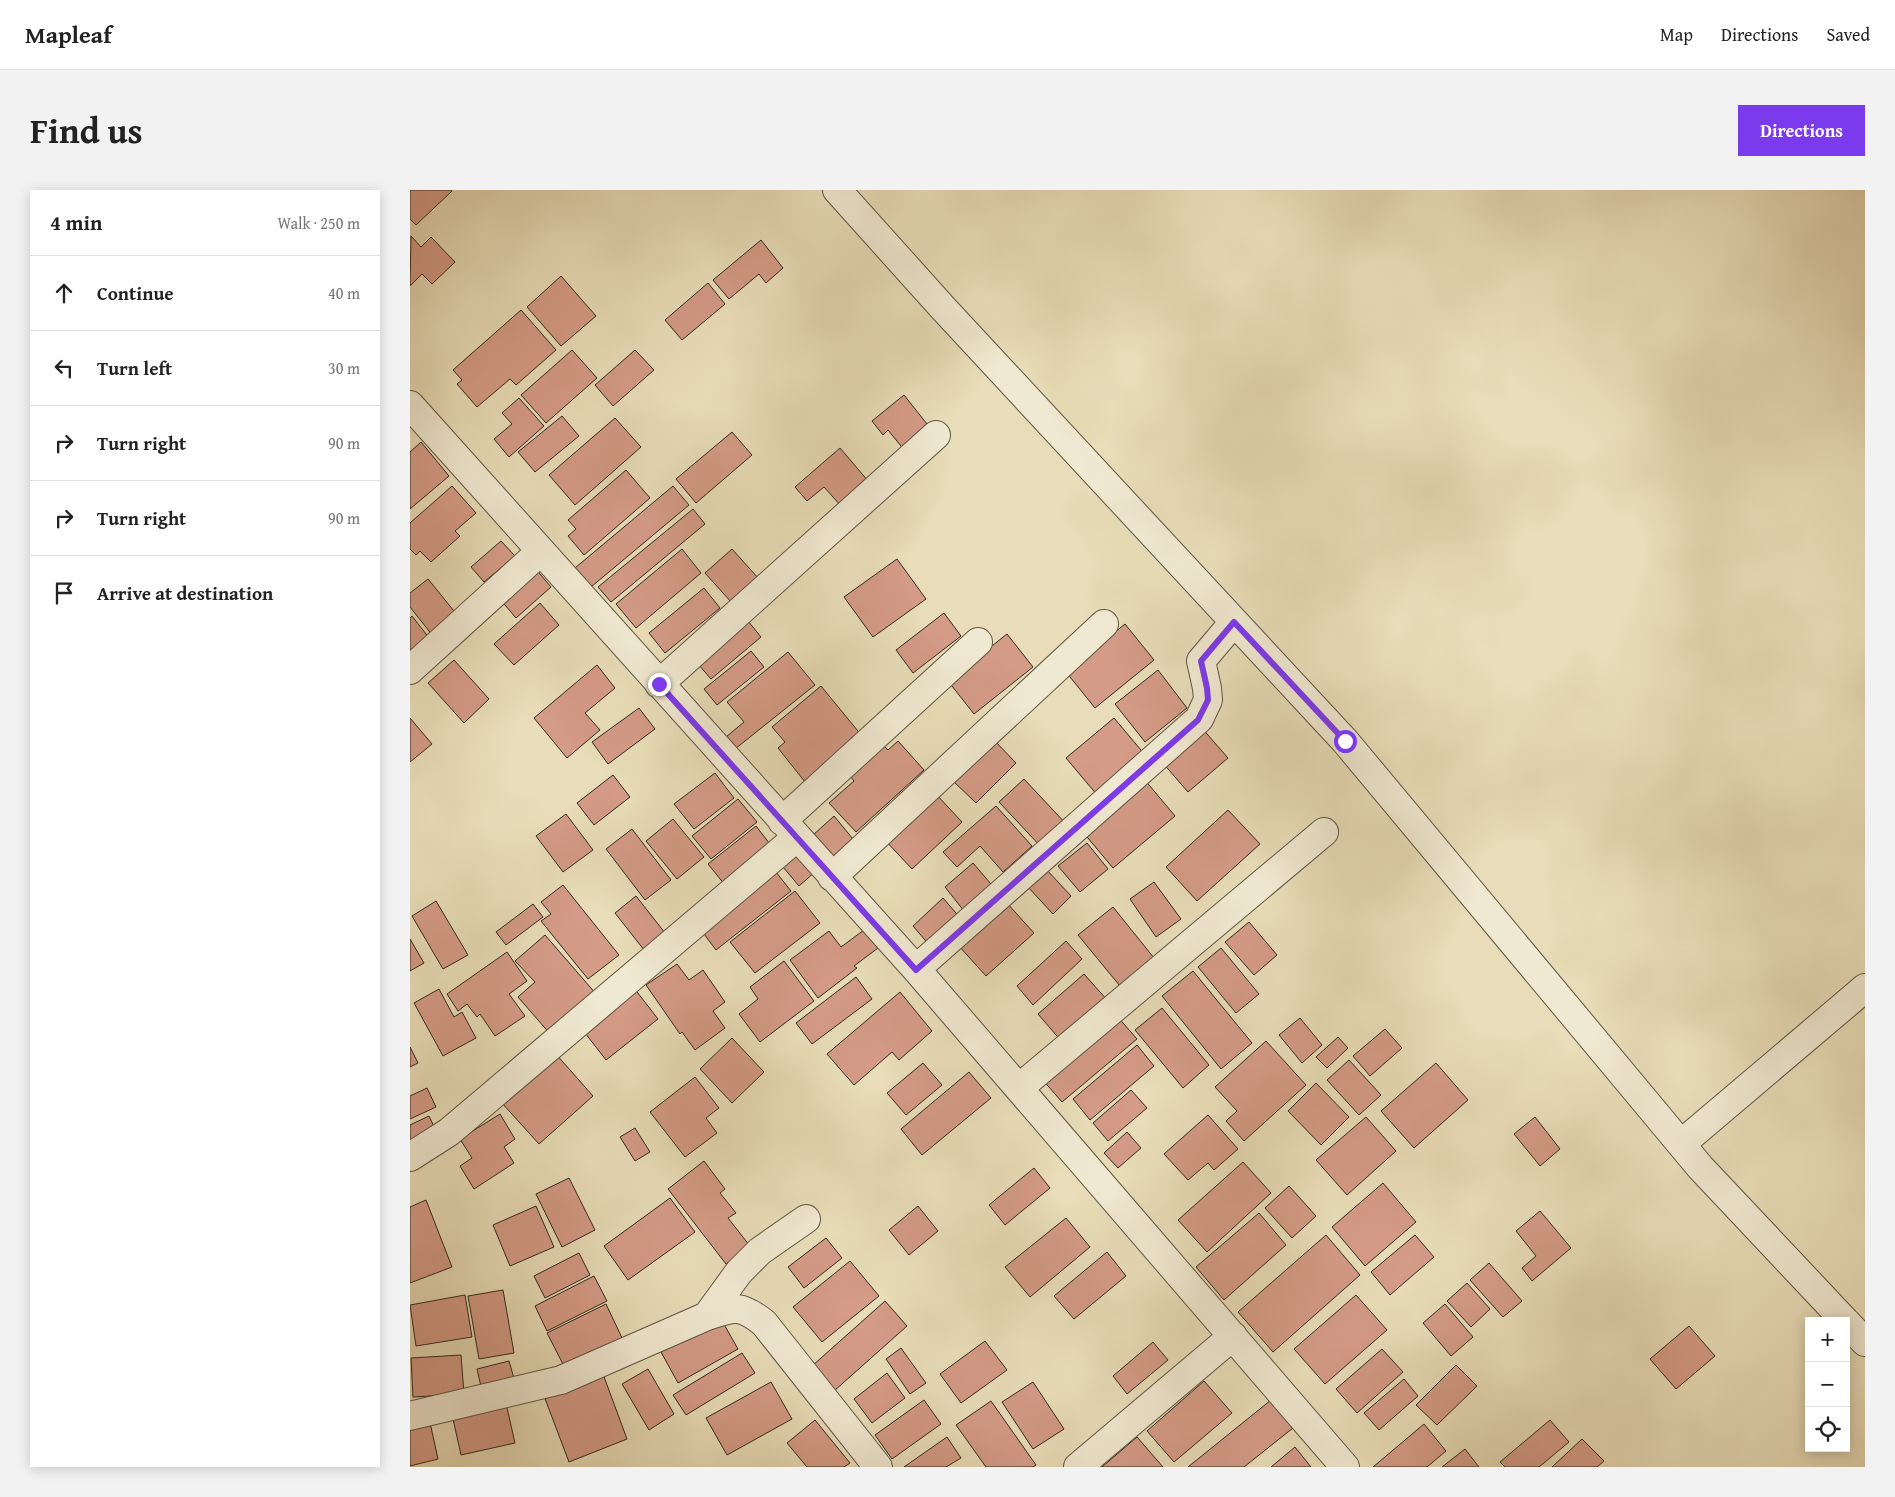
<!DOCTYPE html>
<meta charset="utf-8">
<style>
body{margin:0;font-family:"Gentium Book Plus",serif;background:#f2f2f2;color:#222}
.controls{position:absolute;right:15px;bottom:15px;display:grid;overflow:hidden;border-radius:0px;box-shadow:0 2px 12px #0003}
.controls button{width:45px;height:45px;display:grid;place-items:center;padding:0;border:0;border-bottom:1px solid #e0e0e0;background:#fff;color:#222;font:25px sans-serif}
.stop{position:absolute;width:15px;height:15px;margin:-11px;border:4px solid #7c3aed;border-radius:50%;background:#fff}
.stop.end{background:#7c3aed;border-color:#fff;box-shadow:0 1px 5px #0008}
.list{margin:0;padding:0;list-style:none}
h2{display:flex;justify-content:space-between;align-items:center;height:65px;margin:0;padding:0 20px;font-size:21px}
h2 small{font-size:16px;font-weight:400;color:#767676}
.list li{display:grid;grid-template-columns:32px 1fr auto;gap:15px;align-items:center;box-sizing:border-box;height:75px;padding:0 20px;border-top:1px solid #e0e0e0}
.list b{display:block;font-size:19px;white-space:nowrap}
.list em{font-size:16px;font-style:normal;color:#767676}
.icon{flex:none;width:28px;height:28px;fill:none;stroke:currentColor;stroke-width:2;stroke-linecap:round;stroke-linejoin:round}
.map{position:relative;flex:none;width:1455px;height:1277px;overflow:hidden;border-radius:0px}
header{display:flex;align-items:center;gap:30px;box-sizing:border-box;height:70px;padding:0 25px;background:#fff;border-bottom:1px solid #e0e0e0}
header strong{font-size:24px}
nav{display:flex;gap:28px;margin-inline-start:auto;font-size:18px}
.intro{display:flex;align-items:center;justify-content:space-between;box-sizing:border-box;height:120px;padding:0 30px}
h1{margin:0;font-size:35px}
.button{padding:12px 22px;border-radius:0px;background:#7c3aed;color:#fff;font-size:18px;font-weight:700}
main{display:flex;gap:30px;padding:0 30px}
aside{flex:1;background:#fff;border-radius:0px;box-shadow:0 2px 12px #0003}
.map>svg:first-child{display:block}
.building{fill:#d49b86;stroke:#31281c}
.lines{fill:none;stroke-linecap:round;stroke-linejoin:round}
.minor-casing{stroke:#5f5543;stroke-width:30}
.minor{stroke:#f0e9d1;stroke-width:28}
.route{stroke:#7c3aed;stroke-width:6}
</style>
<header>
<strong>Mapleaf</strong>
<nav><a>Map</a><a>Directions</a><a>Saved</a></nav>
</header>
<div class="intro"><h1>Find us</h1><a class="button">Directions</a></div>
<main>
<aside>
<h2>4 min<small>Walk · 250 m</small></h2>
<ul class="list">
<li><svg class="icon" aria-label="ahead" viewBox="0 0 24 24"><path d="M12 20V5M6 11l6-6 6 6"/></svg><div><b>Continue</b></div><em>40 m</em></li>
<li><svg class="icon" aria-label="left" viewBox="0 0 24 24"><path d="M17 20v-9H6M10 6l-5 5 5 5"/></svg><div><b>Turn left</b></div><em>30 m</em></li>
<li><svg class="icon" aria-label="right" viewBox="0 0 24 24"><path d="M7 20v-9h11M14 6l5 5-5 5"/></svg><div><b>Turn right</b></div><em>90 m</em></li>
<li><svg class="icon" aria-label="right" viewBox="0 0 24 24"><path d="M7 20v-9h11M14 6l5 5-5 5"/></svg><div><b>Turn right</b></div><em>90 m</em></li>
<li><svg class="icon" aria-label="arrive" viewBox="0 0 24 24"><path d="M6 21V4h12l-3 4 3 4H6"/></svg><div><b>Arrive at destination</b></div></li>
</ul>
</aside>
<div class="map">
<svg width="1455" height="1277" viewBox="0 0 1455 1277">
<rect width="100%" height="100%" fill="#e8ddb8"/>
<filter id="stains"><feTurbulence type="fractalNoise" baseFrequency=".004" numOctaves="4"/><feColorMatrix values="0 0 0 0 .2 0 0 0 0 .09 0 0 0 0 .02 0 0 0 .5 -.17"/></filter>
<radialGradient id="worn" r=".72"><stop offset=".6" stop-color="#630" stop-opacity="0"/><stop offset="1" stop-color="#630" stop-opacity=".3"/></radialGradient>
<!-- building -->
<path class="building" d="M0 0H41L42 1 6 35 0 29Z
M1 46 11 57 21 47 45 72 22 94 12 84 0 96Z
M351 50 373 78 356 93 349 84 319 109 303 90Z
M151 86 186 126 151 156 117 117Z
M298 93 315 114 272 150 255 130Z
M111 120 146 160 106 195 100 189 67 217 47 194 52 190 43 180Z
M162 160 187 188 136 233 111 205Z
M225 160 244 180 203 216 185 195Z
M494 205 521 239 495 261 478 240 473 245 462 231Z
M109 208 134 236 99 267 84 249 102 234 92 223Z
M152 226 169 246 125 282 108 262Z
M205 228 231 257 165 315 139 285Z
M322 242 342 265 286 313 266 289Z
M11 252 39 286 0 319V262Z
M430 258 459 292 431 316 414 297 397 311 385 297Z
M216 280 240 308 174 365 158 346 166 339 158 330Z
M42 296 66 323 45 341 50 346 21 372 10 361 6 365 0 359V333Z
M263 296 279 315 181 397 165 378Z
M283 319 295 334 201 412 188 397Z
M91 351 105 366 74 392 61 377Z
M272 359 291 383 226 438 206 414Z
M322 359 349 389 322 413 295 383Z
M487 369 516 409 463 447 434 407Z
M124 377 141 397 106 428 89 408Z
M18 389 48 426 23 446 0 417V403Z
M294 398 310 418 255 463 239 443Z
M130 413 149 435 104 475 84 454Z
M534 423 551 446 503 483 486 460Z
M2 426 23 453 0 468V428Z
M338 431 351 447 301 489 288 474Z
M715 434 744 470 685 518 656 482Z
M597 444 623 477 564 524 538 491Z
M341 461 354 477 307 515 294 499Z
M378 462 405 495 325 559 316 547 334 532 317 512Z
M44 470 79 509 54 533 18 493Z
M187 475 205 498 175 523 190 540 157 568 124 528Z
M748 480 777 518 735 552 705 514Z
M411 496 452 546 395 592 368 558 375 552 362 537Z
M229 518 245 539 198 574 182 552Z
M0 528 22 554 0 572Z
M704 528 736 566 688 606 656 568Z
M791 537 818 568 778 602 752 572Z
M582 548 606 573 566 613 541 589Z
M488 551 514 580 446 642 419 613 444 591 437 582 470 552 478 560Z
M305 583 324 608 284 639 264 614Z
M203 585 220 607 184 635 167 613Z
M614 589 658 636 633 659 589 612Z
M734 589 765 626 703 678 672 641Z
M524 602 552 632 502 679 474 649Z
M328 609 347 632 301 669 282 646Z
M586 616 622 656 593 682 570 656 547 677 533 662Z
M818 620 850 654 787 711 756 677Z
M156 624 183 660 153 682 126 646Z
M424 626 443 649 422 669 402 646Z
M263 629 294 667 267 689 236 651Z
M346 636 363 658 315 695 298 674Z
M222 639 261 690 235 710 196 659Z
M677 653 698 679 670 702 648 676Z
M389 663 405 682 389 696 373 677Z
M563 673 587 701 558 726 535 697Z
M362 677 381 701 306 760 288 736Z
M636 679 661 706 643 724 617 696Z
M744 692 771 729 746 747 720 709Z
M153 695 209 765 178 789 131 731 141 724 131 712Z
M385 701 410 733 345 783 320 752Z
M226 706 259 748 238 765 205 723Z
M533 708 552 730 521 757 503 736Z
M26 711 58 765 33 779 2 726Z
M596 712 624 743 576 786 548 755Z
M123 714 133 727 96 755 86 742Z
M703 717 744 768 710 796 668 745Z
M839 732 867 765 844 785 815 752Z
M454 740 468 758 444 776 447 778 408 808 380 770 419 741 431 757Z
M135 745 187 805 141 845 108 807 125 792 105 771Z
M0 749 14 773 0 781Z
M656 751 672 769 623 815 607 796Z
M811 758 849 804 826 823 788 777Z
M97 762 117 791 99 804 115 826 85 846 70 824 67 827 57 814 48 821 37 804Z
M374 771 404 811 350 852 329 824 348 809 340 797Z
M267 774 279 790 293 780 315 812 303 821 315 838 285 860 272 842 270 844 236 795Z
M783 781 842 853 811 879 752 806Z
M674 784 698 811 652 852 628 824Z
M446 787 462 809 402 854 386 833Z
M224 798 248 829 196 870 172 839Z
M29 799 44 827 52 822 66 848 33 866 4 813Z
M490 802 522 841 489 870 482 862 444 895 417 864Z
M752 818 799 875 773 898 725 840Z
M706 825 727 849 652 912 631 888Z
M890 828 912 855 892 873 869 845Z
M975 839 992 858 960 886 943 866Z
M928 847 938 858 917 878 906 867Z
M322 848 354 882 322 913 290 879Z
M856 851 896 895 834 951 816 931 827 921 805 897Z
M727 855 744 876 680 930 663 909Z
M0 857 8 873 0 877Z
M145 863 183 906 129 954 91 912Z
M939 870 971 905 949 925 917 890Z
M513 873 532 895 496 925 477 903Z
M1026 873 1058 910 1004 958 971 921Z
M559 882 581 908 512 965 491 939Z
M285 887 309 918 296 928 307 943 275 967 240 922Z
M906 893 939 927 911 955 878 921Z
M17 898 26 917 0 929V906Z
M721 900 737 918 698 951 683 933Z
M90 924 105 949 94 957 104 973 64 999 50 976 62 968 50 949Z
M798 925 828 959 804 980 798 973 778 990 754 964Z
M19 926 26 941 0 953V935Z
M956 927 986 961 937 1005 906 970Z
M1125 927 1150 959 1130 976 1104 944Z
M225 938 240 962 225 971 210 947Z
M717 942 731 958 708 978 694 963Z
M294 971 315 999 310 1003 326 1023 318 1028 340 1056 316 1074 258 999Z
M833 972 861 1003 797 1062 768 1030Z
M624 978 640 998 595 1035 579 1015Z
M159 988 185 1040 152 1057 126 1004Z
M973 993 1006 1032 955 1076 922 1037Z
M879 996 906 1026 882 1048 855 1018Z
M260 1008 285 1042 218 1090 194 1056Z
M16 1010 42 1077 0 1093V1017Z
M126 1016 144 1057 100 1076 83 1035Z
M508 1016 528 1041 499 1065 479 1040Z
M1130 1021 1161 1058 1122 1091 1112 1078 1126 1066 1106 1041Z
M849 1023 876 1055 814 1110 786 1077Z
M656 1028 680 1057 620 1107 595 1077Z
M916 1045 950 1085 863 1162 828 1122Z
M1005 1045 1024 1067 980 1105 961 1082Z
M416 1048 432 1068 394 1098 378 1077Z
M697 1062 716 1086 664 1129 644 1106Z
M169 1063 180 1085 135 1108 124 1086Z
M440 1071 469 1106 412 1152 383 1117Z
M1079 1073 1112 1111 1093 1127 1060 1090Z
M184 1086 197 1111 137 1141 125 1116Z
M1057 1093 1080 1119 1061 1137 1037 1111Z
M93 1100 104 1163 69 1169 58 1106Z
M55 1105 62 1147 6 1156 0 1115Z
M946 1105 977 1140 915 1194 884 1159Z
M475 1111 497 1136 424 1201 402 1176Z
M196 1114 213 1150 155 1178 137 1143Z
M1035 1114 1063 1147 1041 1166 1013 1133Z
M311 1129 328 1159 268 1193 251 1162Z
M1279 1136 1305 1166 1266 1199 1240 1169Z
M575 1151 597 1180 551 1213 530 1184Z
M743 1152 758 1170 717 1204 703 1186Z
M491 1158 516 1193 500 1204 476 1169Z
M972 1159 993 1182 947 1223 926 1199Z
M332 1163 345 1183 276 1225 263 1205Z
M51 1165 54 1204 3 1207 1 1168Z
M99 1171 105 1192 72 1201 67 1179Z
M1046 1175 1067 1196 1027 1235 1006 1215Z
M238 1179 264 1224 239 1240 212 1194Z
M477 1183 495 1208 462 1233 444 1209Z
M193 1184 217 1249 159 1272 134 1206Z
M994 1189 1008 1206 969 1240 954 1223Z
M794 1191 822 1223 764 1272 737 1241Z
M361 1192 382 1229 317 1265 296 1228Z
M623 1192 654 1239 623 1259 592 1212Z
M95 1209 105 1253 51 1265 41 1220Z
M514 1210 531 1234 482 1269 465 1245Z
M861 1210 883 1238 834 1277H778Z
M581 1211 626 1275 623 1277H576L546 1235Z
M19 1228 28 1269 0 1276V1233Z
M405 1230 440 1273 434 1277H397L377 1253Z
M1140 1230 1159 1252 1129 1277H1095L1090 1272Z
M1014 1234 1036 1261 1017 1277H963Z
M537 1247 551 1268 536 1277H494Z
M727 1247 753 1277H692Z
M1172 1249 1194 1271 1187 1277H1142Z
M885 1257 901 1277H861Z
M1055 1259 1069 1277H1032Z"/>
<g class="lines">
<defs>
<path id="minor" d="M427 0 533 118 935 551 1290 977 1435 1131
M0 215 506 779 935 1277
M0 480 131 361
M249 494 526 245
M372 631 568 452
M422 687 694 434
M506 779 789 529 798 510 797 498 791 471 824 432
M609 898 914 642
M1271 954 1455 798
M0 967 39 942 386 648
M297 1126 329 1082 350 1061 396 1029
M1436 1132 1455 1152
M0 1226 151 1190 297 1126C325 1117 330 1114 354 1133L468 1277
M668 1277 823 1146"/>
</defs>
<!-- minor casing -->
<use href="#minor" class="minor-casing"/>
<!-- minor -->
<use href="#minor" class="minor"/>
</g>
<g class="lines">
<!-- route -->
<path class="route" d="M249 494 506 780 788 530 798 510 797 498 791 471 824 432 935 551"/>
</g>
<rect width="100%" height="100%" filter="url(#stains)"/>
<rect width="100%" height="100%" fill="url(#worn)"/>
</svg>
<div class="controls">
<button>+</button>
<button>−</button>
<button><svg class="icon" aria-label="locate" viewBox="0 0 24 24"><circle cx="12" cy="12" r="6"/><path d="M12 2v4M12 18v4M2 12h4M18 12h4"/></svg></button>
</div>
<div class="stop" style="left:935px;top:551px"></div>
<div class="stop end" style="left:249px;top:494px"></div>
</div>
</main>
